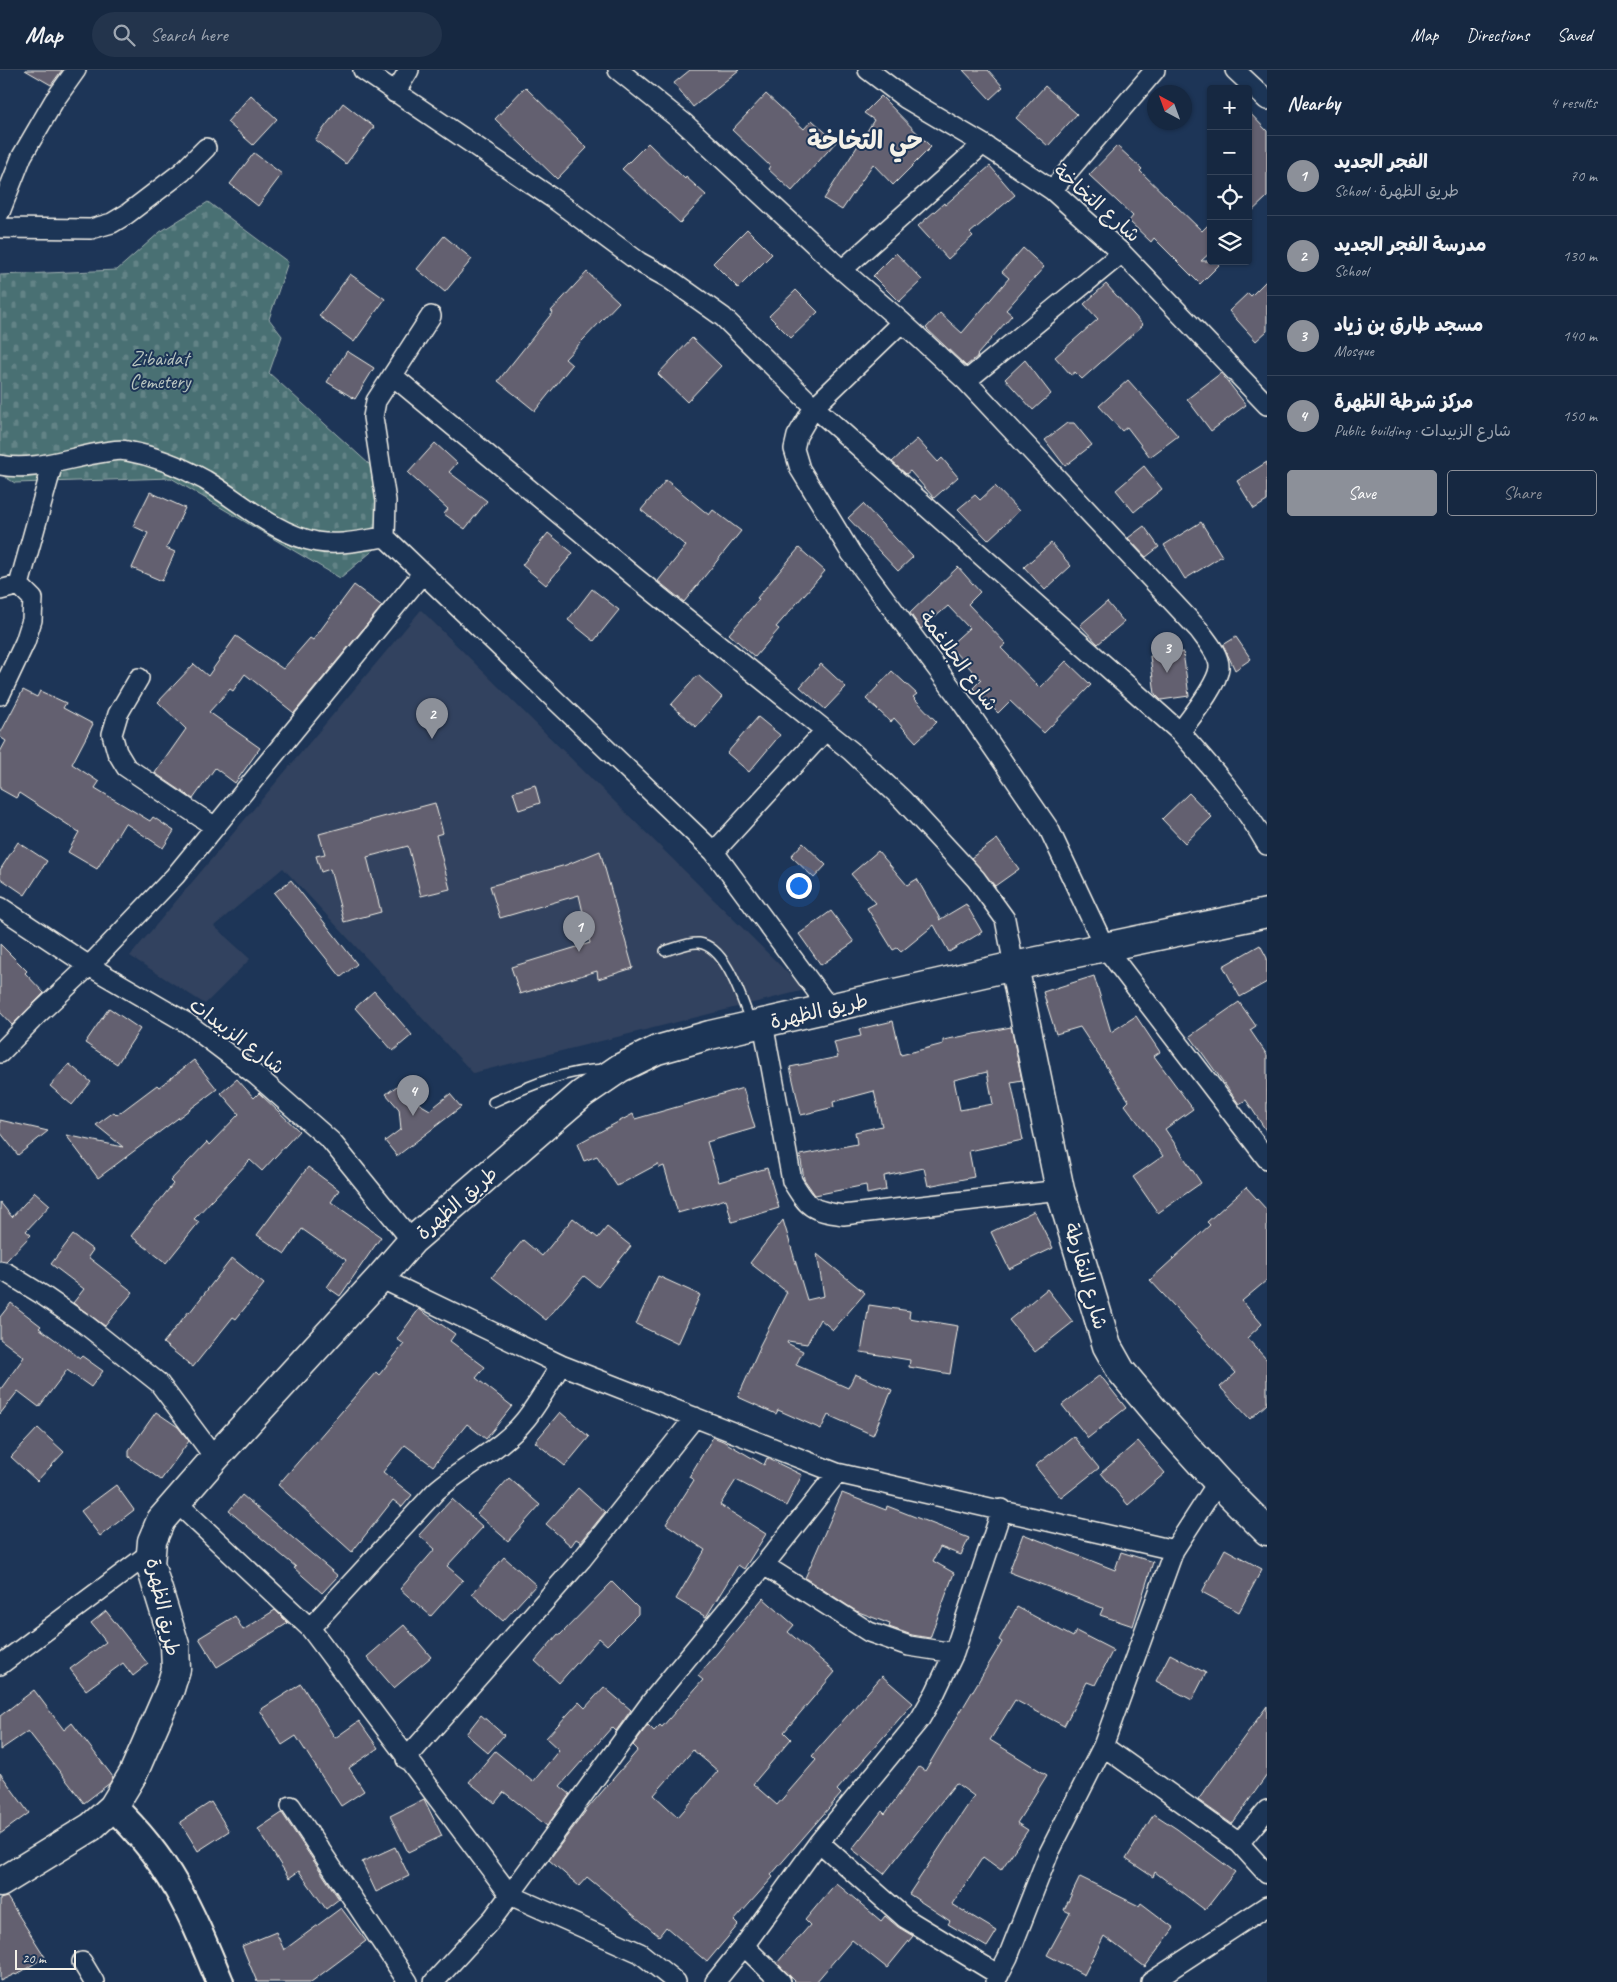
<!DOCTYPE html>
<meta charset="utf-8">
<style>
body{margin:0;font-family:Caveat,"Playpen Sans Arabic",sans-serif;background:#23344c;color:#f1f3f6}
.controls{position:absolute;right:15px;top:15px;display:grid;overflow:hidden;border-radius:5px;box-shadow:0 1px 4px #0004}
.controls button{width:45px;height:45px;display:grid;place-items:center;padding:0;border:0;border-bottom:1px solid #35445a;background:#162841;color:#f1f3f6;font:25px sans-serif}
.compass{position:absolute;left:1147px;top:15px;width:45px;height:45px;border-radius:50%;background:#162841;box-shadow:0 1px 4px #0004;rotate:319deg}
.scale{position:absolute;left:15px;bottom:12px;width:61px;box-sizing:border-box;padding-left:5px;border:2px solid #f4f1e8;border-top:0;font-size:14px;line-height:18px;white-space:nowrap;color:#f4f1e8;-webkit-text-stroke:4px #1d3557;paint-order:stroke}
.you{position:absolute;left:798px;top:815px;width:18px;height:18px;margin:-12px;border:4px solid #fff;border-radius:50%;background:#1a73e8;box-shadow:0 0 0 8px #1a73e833}
.badge{display:grid;place-items:center;width:32px;height:32px;border-radius:50%;background:#8c9099;color:#fff;font-size:16px;font-weight:700}
.pin{position:absolute;translate:-50% -41px;filter:drop-shadow(0 1px 2px #0008)}
.pin::after{content:'';position:absolute;top:26px;width:18px;height:15px;background:inherit;clip-path:polygon(0 0,100% 0,50% 100%)}
.list{margin:0;padding:0;list-style:none}
h2{display:flex;justify-content:space-between;align-items:center;height:65px;margin:0;padding:0 20px;font-size:21px}
h2 small{font-size:16px;font-weight:400;color:#9ea6b1}
.list li{display:grid;grid-template-columns:32px 1fr auto;gap:15px;align-items:center;box-sizing:border-box;height:80px;padding:0 20px;border-top:1px solid #35445a}
.list b{display:block;font-size:19px;white-space:nowrap}
.list p{margin:0;font-size:16px;white-space:nowrap;color:#9ea6b1}
.list em{font-size:16px;font-style:normal;color:#9ea6b1}
.actions{display:flex;gap:10px;padding:15px 20px}
.actions a{flex:1;padding:11px 0;border:1px solid #8c9099;border-radius:5px;text-align:center;font-size:18px;color:#8c9099}
.actions .main{background:#8c9099;color:#fff}
.icon{flex:none;width:28px;height:28px;fill:none;stroke:currentColor;stroke-width:2;stroke-linecap:round;stroke-linejoin:round}
.map{position:relative;flex:none;width:1267px;height:1912px;overflow:hidden}
header{display:flex;align-items:center;gap:30px;box-sizing:border-box;height:70px;padding:0 25px;background:#162841;border-bottom:1px solid #35445a}
header strong{font-size:24px}
nav{display:flex;gap:28px;margin-inline-start:auto;font-size:18px}
.search{width:350px;height:45px;background:#23344c;display:flex;align-items:center;gap:12px;box-sizing:border-box;padding:0 18px;border-radius:28px;color:#9ea6b1;font-size:19px}
main{display:flex}
aside{flex:1;background:#162841}
.map>svg:first-child{display:block}
.built{fill:#32425e}
.cemetery{fill:url(#cemetery-stones);stroke:#9eb0ae}
.building{fill:#646070;stroke:#f4f1e8;fill-rule:evenodd}
.lines{fill:none;stroke-linecap:round;stroke-linejoin:round}
.lane-casing{stroke:#f4f1e8;stroke-width:12}
.street-casing{stroke:#f4f1e8;stroke-width:22}
.secondary-casing{stroke:#f4f1e8;stroke-width:30}
.primary-casing{stroke:#f4f1e8;stroke-width:31}
.lane{stroke:#1d3557;stroke-width:9}
.street{stroke:#1d3557;stroke-width:19}
.secondary{stroke:#1d3557;stroke-width:26}
.primary{stroke:#1d3557;stroke-width:28}
.labels{text-anchor:middle;dominant-baseline:central;stroke-width:4;stroke-linejoin:round;paint-order:stroke}
.street-label{font-size:20px;fill:#f4f1e8;stroke:#1d3557}
.park-label{font-size:20px;fill:#b8c4bf;stroke:#1d3557}
.district-label{font-size:25px;font-weight:bold;fill:#f4f1e8;stroke:#1d3557}
</style>
<header>
<strong>Map</strong>
<div class="search"><svg class="icon" aria-label="search" viewBox="0 0 24 24"><circle cx="10" cy="10" r="6"/><path d="M15 15l6 6"/></svg>Search here</div>
<nav><a>Map</a><a>Directions</a><a>Saved</a></nav>
</header>
<main>
<div class="map">
<svg width="1267" height="1912" viewBox="0 0 1267 1912">
<defs>
<pattern id="cemetery-stones" width="16" height="16" patternUnits="userSpaceOnUse" patternTransform="scale(1.25)"><rect width="16" height="16" fill="#496f73"/><path d="M2 7V4a2 2 0 0 1 4 0v3zM10 15v-3a2 2 0 0 1 4 0v3z" fill="#648487"/></pattern>
</defs>
<rect width="100%" height="100%" fill="#1d3557"/>
<filter id="ink" filterUnits="userSpaceOnUse"><feTurbulence type="fractalNoise" baseFrequency=".02" numOctaves="2"/><feDisplacementMap in="SourceGraphic" scale="10" xChannelSelector="R" yChannelSelector="G"/><feConvolveMatrix kernelMatrix="1 2 1 2 8 2 1 2 1" color-interpolation-filters="sRGB"/></filter>
<g filter="url(#ink)">
<!-- built -->
<path class="built" d="M421 540 805 920 473 1003 283 798 214 856 250 889 205 934 130 886Z"/>
<!-- cemetery -->
<path class="cemetery" d="M208 132 288 192 269 249 282 266 269 303 370 395 382 473 340 508 171 408 15 413 0 404V205L117 200 160 162Z"/>
<!-- building -->
<path class="building" d="M25 0H62L51 15Z
M690 0H739L693 37 674 13Z
M963 0H988L1003 17 990 29Z
M1045 16 1077 44 1048 76 1016 48Z
M525 17 587 78 557 109 495 49Z
M766 24 804 59 812 50 836 72 792 121 768 99 770 96 732 60Z
M251 25 277 49 253 75 227 52Z
M881 26 931 77 893 115 873 94 842 140 824 129 874 50 864 43Z
M343 33 374 57 346 94 315 70Z
M1248 41 1267 61V127L1248 145Z
M648 73 685 109 686 107 706 125 680 153 622 99Z
M1117 76 1142 99 1140 101 1202 161 1211 152V182L1201 191H1223L1200 214 1154 168 1151 172 1129 151 1133 146 1089 105Z
M254 83 282 104 258 136 230 114Z
M990 96 1015 125 970 163 973 166 948 189 918 156 944 133 945 135Z
M747 159 772 184 738 218 713 193Z
M444 166 472 189 445 222 417 199Z
M1023 178 1044 197 1006 240 1012 245 977 285 978 286 966 296 926 258 940 243 962 263 1009 208 1002 202Z
M896 183 922 210 899 232 873 206Z
M587 202 619 232 565 289 572 295 535 341 498 311 553 242 551 241Z
M350 204 385 229 354 272 319 246Z
M1267 210V261L1256 271 1229 241 1248 223 1251 226Z
M1106 214 1143 255 1082 309 1075 302 1071 305 1055 287 1098 249 1084 234Z
M796 220 818 242 791 268 769 246Z
M692 268 721 296 687 332 658 304Z
M347 281 374 298 355 329 327 312Z
M1025 290 1051 324 1033 340 1005 309Z
M1221 303 1246 335 1211 361 1187 329Z
M1128 310 1178 366 1150 387 1127 357 1122 361 1099 336Z
M1067 353H1074L1092 375 1065 396 1045 370Z
M917 369 938 392 942 388 958 407 934 428 910 401 906 404 892 392Z
M435 373 457 393 449 402 487 431 465 459 444 444 448 439 408 403Z
M1267 392V431L1254 439 1237 411Z
M1144 396 1162 419 1134 442 1116 420Z
M666 410 709 445 713 440 741 461 684 532 658 511 686 476 641 440Z
M995 416 1019 441 988 470 958 439 975 425 980 430Z
M150 422 185 438 166 478 175 482 162 511 132 498 148 463 133 456Z
M863 434 913 487 898 501 848 448Z
M1201 452 1222 486 1185 509 1164 475Z
M1144 456 1159 477 1146 487 1128 468Z
M548 463 573 483 546 515 522 495Z
M1051 473 1071 496 1045 520 1024 497Z
M799 478 825 501 776 557 779 559 755 587 729 564 759 529 757 528Z
M958 497 980 522 968 534 1006 574 1001 578 1040 618 1066 591 1091 615 1044 663 1010 631 998 643 973 618 981 610 949 576 969 558 948 536 921 559 910 543Z
M354 515 382 536 294 643 245 604 233 621 230 619 209 642 260 678 235 713 215 698 193 729 155 703 186 659 158 632 194 594 208 606 236 566 283 599 310 568 313 570Z
M592 519 619 540 594 571 568 550Z
M1107 532 1124 552 1098 574 1080 555Z
M1236 567 1251 589 1235 600 1223 575Z
M1183 582 1189 626 1161 630 1155 624 1150 586Z
M821 594 846 617 825 639 800 617Z
M892 601 917 624 913 627 937 652 916 672 894 648 891 652 866 629Z
M698 605 722 627 696 657 671 635Z
M23 620 37 627 40 621 66 633 63 638 93 654 72 694 99 712 95 718 150 751 153 747 174 761 163 778 125 753 97 799 68 782 79 762 19 723 16 728 0 719V682L6 671 0 667V664Z
M758 647 780 665 749 702 727 683Z
M535 715 540 733 519 740 513 722Z
M1189 723 1212 747 1185 773 1162 749Z
M435 733 443 763 436 765 450 819 421 826 408 776 367 787 381 842 344 852 330 799 321 802 316 786 325 784 319 764Z
M997 769 1019 799 995 816 971 788Z
M18 772 47 791 25 825 0 808V800Z
M803 773 826 795 814 808 791 786Z
M600 781 633 898 598 909 597 901 520 924 511 897 590 873 579 825 500 848 490 816 566 795Z
M878 781 907 815 917 809 940 849 939 850 966 834 982 862 949 882 934 855 901 882 897 878 893 880 867 838 876 833 851 804Z
M291 810 357 894 341 907 274 823Z
M831 841 854 872 821 895 799 864Z
M0 874 27 901 25 903 44 923 12 955 0 942Z
M1260 875 1267 888V912L1240 927 1223 896Z
M1094 906 1111 962 1136 946 1160 982 1154 986 1193 1039 1165 1059 1201 1113 1158 1143 1133 1107 1163 1086 1125 1035 1129 1031 1080 957 1056 964 1043 922Z
M374 921 412 965 393 981 355 938Z
M1239 932 1256 956 1250 960 1267 985V1062L1246 1030 1239 1034 1190 966Z
M109 938 140 959 117 994 85 973Z
M893 951 901 985 943 974V970L1011 957 1022 1010 1011 1012 1023 1070 969 1081 974 1107 928 1116 924 1098 884 1106 886 1120 867 1124 866 1115 815 1125 804 1109 800 1085 857 1074 855 1062 882 1056 874 1021 833 1032 834 1037 801 1045 790 997 838 987 834 972 861 966 859 959ZM987 1002 993 1034 960 1040 954 1010Z
M194 990 217 1019 98 1108 66 1065 123 1077 96 1055 114 1042 117 1045 157 1015 159 1017Z
M69 994 91 1012 72 1035 50 1016Z
M237 1009 254 1028 259 1023 299 1061 262 1101 250 1090 194 1149 199 1152 166 1193 131 1166 173 1114 170 1111 207 1072 209 1075 239 1044 221 1023Z
M401 1013 413 1030 430 1040 450 1024 461 1037 397 1086 385 1071 401 1059 399 1039 386 1024Z
M743 1018 755 1058 707 1072 719 1112 767 1098 779 1138 732 1152 726 1129 678 1143 664 1096 659 1098 658 1094 617 1116 597 1086 584 1091 577 1074 633 1044 635 1049Z
M0 1050 48 1061 18 1085 0 1062Z
M308 1097 339 1120 331 1132 381 1167 340 1226 327 1217 346 1190 302 1159 285 1184 257 1165Z
M1246 1117 1267 1140V1210L1242 1231 1262 1254 1247 1268 1267 1290V1334L1250 1349 1220 1317 1236 1303 1150 1210 1210 1155 1207 1152Z
M35 1122 50 1135 26 1161 31 1165 6 1191 0 1190V1132L12 1147Z
M1034 1141 1053 1178 1009 1199 991 1162Z
M573 1148 598 1168 607 1157 631 1176 598 1217 584 1206 546 1250 492 1207 523 1170 542 1186Z
M783 1150 807 1230 824 1226 817 1184 865 1223 833 1260 820 1249 807 1274 788 1271 787 1273 803 1281 796 1295 848 1318 855 1304 892 1320 873 1365 828 1345 821 1359 778 1340 776 1344 738 1327 760 1278 759 1277 787 1222 750 1193Z
M73 1165 93 1180 88 1187 133 1222 105 1256 73 1233 84 1219 51 1194Z
M232 1188 264 1214 236 1249 233 1247 193 1297 163 1273 189 1241 190 1242Z
M658 1206 700 1225 678 1274 636 1254Z
M1047 1219 1073 1252 1035 1282 1009 1250Z
M11 1233 41 1256 39 1258 80 1288 82 1286 103 1301 91 1317 67 1300 39 1337 18 1321 0 1344V1320L24 1287 0 1269V1247Z
M869 1235 910 1241 909 1248 958 1256 950 1304 909 1297 910 1290 861 1282Z
M419 1239 455 1264 450 1271 485 1297 476 1308 512 1336 486 1369 467 1354 433 1396 405 1375 383 1402 412 1425 402 1437 393 1430 352 1482 278 1415 376 1302 379 1305 404 1274 397 1269Z
M1100 1305 1126 1338 1088 1368 1062 1335Z
M156 1342 178 1357 189 1371 161 1410 129 1387V1380Z
M560 1342 589 1367 565 1396 535 1372Z
M38 1358 64 1382 37 1411 11 1387Z
M1073 1366 1099 1398 1061 1428 1035 1396Z
M713 1367 723 1371 764 1395 767 1388 802 1405 786 1436 736 1410 720 1435 766 1464 744 1499 738 1495 706 1547 676 1529 705 1480 666 1454 694 1410 689 1407Z
M1138 1371 1165 1403 1128 1435 1101 1403Z
M509 1408 540 1435 508 1471 477 1444Z
M116 1415 134 1440 100 1466 81 1441Z
M578 1418 605 1442 581 1472 576 1469 571 1476 546 1454Z
M842 1423 886 1440 887 1436 969 1468 961 1485 940 1477 933 1491 954 1503 930 1568 912 1565 889 1557 890 1554 856 1541 805 1508Z
M242 1425 338 1506 322 1523 294 1498 296 1497 229 1441Z
M452 1429 483 1457 447 1496 463 1510 431 1546 400 1519 435 1479 419 1465Z
M1023 1464 1115 1500 1121 1482 1153 1492 1133 1556 1100 1545 1103 1538 1009 1502Z
M1225 1479 1262 1499 1239 1542 1202 1522Z
M504 1487 536 1515 503 1551 472 1524Z
M612 1512 638 1538V1544L607 1575 599 1568 559 1613 535 1591 558 1564 560 1565Z
M763 1528 794 1555 788 1562 835 1602 784 1662 791 1669 753 1714 777 1735 816 1690 812 1686 882 1606 913 1633 837 1720 841 1724 771 1805 773 1807 734 1851 738 1855 707 1892 666 1857 659 1866 587 1807 579 1816 549 1790 588 1738 638 1680 633 1675 648 1655 654 1661 660 1655 662 1657 703 1610 698 1606ZM693 1680 718 1701 678 1747 654 1725Z
M1017 1537 1073 1567 1076 1561 1113 1580 1095 1615 1087 1612 1064 1656 1015 1630 990 1670 1047 1705 1017 1753 1028 1760 1001 1800 983 1787 952 1834 997 1861 987 1877 948 1854 950 1851 909 1824 974 1726 956 1713 884 1804 852 1779 882 1741 885 1744 919 1697 925 1701 1002 1572 999 1570Z
M275 1540 288 1553 217 1597 199 1568 235 1546 243 1560Z
M106 1541 148 1594 133 1606 123 1593 86 1620 70 1599 106 1572 91 1553Z
M404 1555 431 1587 394 1618 367 1587Z
M1170 1584 1206 1603 1192 1630 1156 1611Z
M301 1614 335 1668 359 1651 378 1678 349 1698 364 1721 341 1736 296 1666 282 1675 260 1640Z
M604 1617 631 1640 616 1661 612 1657 560 1716 570 1724 547 1756 504 1722 495 1733 469 1712 495 1681 533 1712 559 1680 546 1668 579 1632 585 1638Z
M34 1620 64 1660 72 1653 113 1707 110 1713 84 1733 28 1661 0 1680V1646Z
M1267 1636V1705L1232 1754 1198 1730Z
M481 1645 504 1665 488 1683 466 1664Z
M0 1703 29 1743 0 1764Z
M424 1729 442 1766 408 1782 390 1746Z
M211 1732 229 1761 198 1781 180 1752Z
M282 1743 339 1829 326 1839 299 1801 289 1808 258 1759Z
M1154 1744 1177 1759 1235 1802 1205 1840 1155 1802 1153 1807 1126 1789Z
M395 1777 409 1806 376 1822 362 1792Z
M1080 1807 1139 1836 1141 1833 1174 1858 1145 1897 1104 1866 1084 1905 1047 1885 1070 1843 1064 1840Z
M836 1813 881 1851 885 1846 898 1857 913 1866 887 1898 852 1870 816 1912H796L777 1893 810 1855 805 1850Z
M7 1827 45 1887 16 1905 15 1904 0 1911V1829Z
M341 1838 366 1871 311 1912H257L242 1876 276 1862 284 1880Z"/>
<g class="lines">
<defs>
<path id="lane" d="M665 881C676 878 688 872 699 873 727 877 742 931 751 953
M493 1032C529 1016 564 1000 605 999"/>
<path id="street" d="M363 0 558 132 639 192 668 208 723 247 814 337 1180 662C1212 698 1243 733 1267 775
M618 0 684 53 842 200 902 252 966 311 1199 560C1206 570 1220 585 1219 598 1217 616 1191 647 1180 662
M868 0 905 28 983 74 1052 120 1122 183 1267 335
M1235 0 1267 30
M395 23 409 0
M1052 120 1155 0
M0 142 22 86 54 31 76 0
M0 158 91 159 112 153 127 144 182 102 206 78
M842 200 983 74
M902 252 814 337 797 366 794 379 800 399 851 483 959 628 1049 759 1104 876 1267 1089
M393 306 636 508 851 681 902 729 976 809 1005 849 1014 896
M966 311 1122 183
M0 395C34 402 70 387 105 382 112 381 120 379 127 381 155 386 180 396 205 410 241 432 275 464 317 472 339 476 363 470 385 467L714 782 830 939
M385 467 386 431 373 347 376 331 431 246
M0 520 19 515 53 393
M139 608 118 644 112 664 117 682 126 697 215 757
M0 625 25 572 32 550 33 529 19 515
M714 782 825 661
M0 837 89 896 187 953 257 1006 331 1071 412 1171
M763 953 792 1111C809 1139 811 1140 843 1145L1060 1120
M0 983 37 945 89 896 175 806 422 504
M0 1201 7 1203 41 1224 86 1255 159 1313 215 1388
M380 1208 561 1295 837 1403 1174 1480
M176 1432 310 1558 510 1825 640 1883 676 1912
M764 1495 869 1562 909 1576 954 1583
M310 1558 436 1421C463 1397 503 1378 525 1350 539 1333 549 1313 561 1295
M0 1595 150 1483
M1103 1676 1239 1773 1267 1804
M406 1689 582 1489 695 1347
M291 1736 408 1912
M819 1772 905 1848 999 1905
M1239 1773 1267 1740
M744 1876 781 1912
M82 1892 94 1912
M434 1912 493 1848 651 1632 764 1495 837 1403
M715 1912 744 1876 819 1772 920 1649 935 1623 954 1583 1002 1439
M995 1912 1008 1887 1048 1785 1103 1676 1174 1480 1218 1412
M1151 1912 1267 1836"/>
<path id="secondary" d="M113 1737C171 1792 190 1840 220 1912"/>
<path id="primary" d="M1014 896 1060 1120 1107 1276 1121 1301 1162 1350 1218 1412 1267 1461
M0 1813 91 1757 113 1737 133 1704 170 1619 176 1599 175 1575 150 1494 152 1471 161 1450 215 1388 380 1208 412 1171 582 1024 620 998 657 980 710 965 1014 896 1267 843"/>
</defs>
<!-- lane casing -->
<use href="#lane" class="lane-casing"/>
<!-- street casing -->
<use href="#street" class="street-casing"/>
<!-- secondary casing -->
<use href="#secondary" class="secondary-casing"/>
<!-- primary casing -->
<use href="#primary" class="primary-casing"/>
<!-- lane -->
<use href="#lane" class="lane"/>
<!-- street -->
<use href="#street" class="street"/>
<!-- secondary -->
<use href="#secondary" class="secondary"/>
<!-- primary -->
<use href="#primary" class="primary"/>
</g>
</g>
<g class="labels">
<!-- street labels -->
<g class="street-label">
<text transform="translate(1097 133) rotate(41)">شارع التخاخة</text>
<text transform="translate(959 591) rotate(54)">شارع الجلاغمة</text>
<text transform="translate(819 941) rotate(-13)">طريق الظهرة</text>
<text transform="translate(237 966) rotate(37)">شارع الزبيدات</text>
<text transform="translate(457 1133) rotate(-41)">طريق الظهرة</text>
<text transform="translate(1086 1206) rotate(74)">شارع النقارطة</text>
<text transform="translate(163 1537) rotate(78)">طريق الظهرة</text>
</g>
<!-- park labels -->
<g class="park-label">
<text x="160" y="288">Zibaidat<tspan x="160" dy="23">Cemetery</tspan></text>
</g>
<!-- district labels -->
<g class="district-label">
<text x="865" y="71">حي التخاخة</text>
</g>
</g>
</svg>
<div class="controls">
<button>+</button>
<button>−</button>
<button><svg class="icon" aria-label="locate" viewBox="0 0 24 24"><circle cx="12" cy="12" r="6"/><path d="M12 2v4M12 18v4M2 12h4M18 12h4"/></svg></button>
<button><svg class="icon" aria-label="layers" viewBox="0 0 24 24"><path d="M12 4l9 5-9 5-9-5zM3 14l9 5 9-5"/></svg></button>
</div>
<svg class="compass" viewBox="-18 -18 36 36"><path d="M0-13l5 13h-10z" fill="#e53935"/><path d="M0 13l5-13h-10z" fill="#9ea6b1"/></svg>
<div class="scale">20 m</div>
<div class="you"></div>
<div class="pin badge" style="left:579px;top:882px">1</div>
<div class="pin badge" style="left:432px;top:669px">2</div>
<div class="pin badge" style="left:1167px;top:603px">3</div>
<div class="pin badge" style="left:413px;top:1046px">4</div>
</div>
<aside>
<h2>Nearby<small>4 results</small></h2>
<ul class="list">
<li><span class="badge">1</span><div><b>الفجر الجديد</b><p>School · طريق الظهرة</p></div><em>70 m</em></li>
<li><span class="badge">2</span><div><b>مدرسة الفجر الجديد</b><p>School</p></div><em>130 m</em></li>
<li><span class="badge">3</span><div><b>مسجد طارق بن زياد</b><p>Mosque</p></div><em>140 m</em></li>
<li><span class="badge">4</span><div><b>مركز شرطة الظهرة</b><p>Public building · شارع الزبيدات</p></div><em>150 m</em></li>
</ul>
<div class="actions"><a class="main">Save</a><a>Share</a></div>
</aside>
</main>
